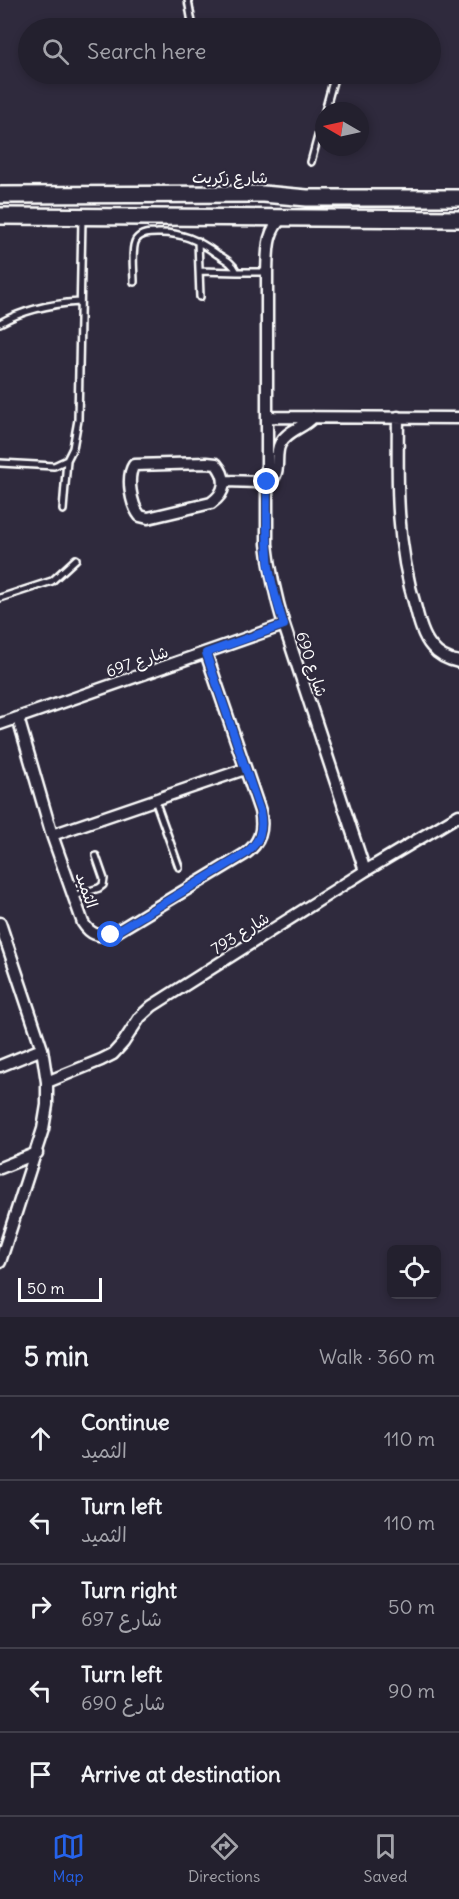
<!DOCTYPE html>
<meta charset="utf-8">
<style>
body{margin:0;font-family:Delius,"Playpen Sans Arabic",sans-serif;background:#2b2836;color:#f1f3f6}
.controls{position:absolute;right:18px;bottom:18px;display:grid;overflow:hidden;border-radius:9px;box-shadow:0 3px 9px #0003}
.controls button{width:54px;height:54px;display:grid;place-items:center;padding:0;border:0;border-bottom:2px solid #403e4a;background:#23202e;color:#f1f3f6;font:30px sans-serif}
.compass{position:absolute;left:315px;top:102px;width:54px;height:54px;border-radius:50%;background:#23202e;box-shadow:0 3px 9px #0003;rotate:279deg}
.scale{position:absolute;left:18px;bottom:15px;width:84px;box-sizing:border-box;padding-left:6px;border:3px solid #fff;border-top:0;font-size:16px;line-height:21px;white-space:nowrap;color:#fff;-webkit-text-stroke:4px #2f2a3d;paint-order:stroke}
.stop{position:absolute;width:18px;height:18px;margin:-14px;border:4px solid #2563eb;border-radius:50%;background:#fff}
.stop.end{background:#2563eb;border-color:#fff;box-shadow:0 2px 6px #0008}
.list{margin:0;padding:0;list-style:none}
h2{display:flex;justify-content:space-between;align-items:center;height:78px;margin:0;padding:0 24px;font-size:26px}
h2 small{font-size:20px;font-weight:400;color:#a3a3aa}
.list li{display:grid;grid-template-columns:39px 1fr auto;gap:18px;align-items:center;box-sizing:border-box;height:84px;padding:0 24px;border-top:2px solid #403e4a}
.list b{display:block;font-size:22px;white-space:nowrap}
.list p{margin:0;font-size:20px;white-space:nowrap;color:#a3a3aa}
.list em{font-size:20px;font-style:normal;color:#a3a3aa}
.icon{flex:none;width:33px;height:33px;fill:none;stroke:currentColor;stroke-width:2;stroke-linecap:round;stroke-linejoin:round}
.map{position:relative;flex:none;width:459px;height:1317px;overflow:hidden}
.search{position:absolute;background:#23202e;box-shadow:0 3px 9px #0003;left:18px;right:18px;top:18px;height:66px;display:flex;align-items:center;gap:15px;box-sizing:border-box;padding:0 21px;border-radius:33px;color:#a3a3aa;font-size:22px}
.sheet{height:498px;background:#23202e}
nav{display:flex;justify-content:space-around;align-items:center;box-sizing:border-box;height:84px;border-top:2px solid #403e4a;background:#23202e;font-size:16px;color:#a3a3aa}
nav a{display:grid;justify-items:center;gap:3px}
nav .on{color:#2563eb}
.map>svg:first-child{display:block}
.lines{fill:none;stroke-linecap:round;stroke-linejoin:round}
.lane-casing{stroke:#fff;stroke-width:10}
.street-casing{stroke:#fff;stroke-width:15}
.secondary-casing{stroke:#fff;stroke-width:20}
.lane{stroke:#2f2a3d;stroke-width:5}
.street{stroke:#2f2a3d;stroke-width:10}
.secondary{stroke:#2f2a3d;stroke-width:15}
.route{stroke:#2563eb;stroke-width:8}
.labels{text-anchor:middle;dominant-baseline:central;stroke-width:4.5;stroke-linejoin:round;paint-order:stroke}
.street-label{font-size:16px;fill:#fff;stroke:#2f2a3d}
</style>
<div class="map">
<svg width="459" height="1317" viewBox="0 0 459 1317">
<rect width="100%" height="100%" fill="#2f2a3d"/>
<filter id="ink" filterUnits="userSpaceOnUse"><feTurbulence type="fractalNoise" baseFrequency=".0167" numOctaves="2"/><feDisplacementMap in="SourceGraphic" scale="12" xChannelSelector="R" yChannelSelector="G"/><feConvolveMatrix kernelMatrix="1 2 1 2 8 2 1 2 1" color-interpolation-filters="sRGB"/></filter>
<g filter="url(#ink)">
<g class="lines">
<defs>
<path id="lane" d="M188 0 193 28
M325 111 335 74
M311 162 324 114
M198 241 200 297
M199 271 237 272
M134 282C134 271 131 248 136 240 141 233 149 233 157 233 181 232 198 240 217 254 225 259 233 263 237 272H267
M0 323C25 309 51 304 79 302
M0 463 54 466 67 460
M63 510 67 460 73 448 78 420 82 218
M0 598 52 581 76 559
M155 800 179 867
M74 896 99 888 103 885 104 879 96 856"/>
<path id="street" d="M283 217C266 232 268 251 267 272V544C270 572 276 598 284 625L365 871
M267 417 459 418
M398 417C397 484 396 544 416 609 419 621 423 637 432 647 439 656 448 660 459 662
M207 463 216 464C228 478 226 493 211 503L148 518 140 516C131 505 126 477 134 465Z
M225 481 258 482 272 480C281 470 274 455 280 444 287 430 304 428 313 417
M18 718 52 835 83 923C90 934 98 937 111 935L245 854C260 843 264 830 260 811L206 653
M0 724 284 625
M52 835 245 769
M0 923 42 1049 47 1082V1105L43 1129 0 1262
M0 1066 42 1049
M47 1082 101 1060 113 1054 123 1043 140 1017 152 1006 365 871 459 815
M0 1168 37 1153"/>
<path id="secondary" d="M0 195 263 194 307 198H459
M0 216 459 219"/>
</defs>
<!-- lane casing -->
<use href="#lane" class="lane-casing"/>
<!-- street casing -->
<use href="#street" class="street-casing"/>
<!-- secondary casing -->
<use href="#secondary" class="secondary-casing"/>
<!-- lane -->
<use href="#lane" class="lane"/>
<!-- street -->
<use href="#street" class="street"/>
<!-- secondary -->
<use href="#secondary" class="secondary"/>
</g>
</g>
<g class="lines" filter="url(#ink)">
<!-- route -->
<path class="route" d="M111 935 245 854C260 842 264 830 260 811L206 653 284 625C278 606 272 587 269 566 266 539 267 510 267 482"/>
</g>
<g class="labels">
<!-- street labels -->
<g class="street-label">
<text x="230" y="177">شارع زكريت</text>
<text transform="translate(137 661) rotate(-19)">شارع 697</text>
<text transform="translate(312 664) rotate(72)">شارع 690</text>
<text transform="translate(87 890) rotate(71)">الثميد</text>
<text transform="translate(240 933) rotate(-32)">شارع 793</text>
</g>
</g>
</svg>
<div class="controls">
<button><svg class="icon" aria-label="locate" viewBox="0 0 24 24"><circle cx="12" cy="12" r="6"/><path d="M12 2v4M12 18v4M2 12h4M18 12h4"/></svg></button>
</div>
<svg class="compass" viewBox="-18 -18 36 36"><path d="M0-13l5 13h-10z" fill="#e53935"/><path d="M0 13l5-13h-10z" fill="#a3a3aa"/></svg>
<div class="scale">50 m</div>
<div class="stop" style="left:111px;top:935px"></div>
<div class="stop end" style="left:267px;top:482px"></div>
<div class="search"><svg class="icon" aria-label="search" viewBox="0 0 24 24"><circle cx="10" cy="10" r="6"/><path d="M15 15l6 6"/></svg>Search here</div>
</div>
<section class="sheet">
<h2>5 min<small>Walk · 360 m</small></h2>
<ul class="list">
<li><svg class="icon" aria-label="ahead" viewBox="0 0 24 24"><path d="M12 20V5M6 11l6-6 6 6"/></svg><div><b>Continue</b><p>الثميد</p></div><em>110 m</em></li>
<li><svg class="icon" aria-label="left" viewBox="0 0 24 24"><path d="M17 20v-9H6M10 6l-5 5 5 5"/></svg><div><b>Turn left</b><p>الثميد</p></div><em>110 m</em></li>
<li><svg class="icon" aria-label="right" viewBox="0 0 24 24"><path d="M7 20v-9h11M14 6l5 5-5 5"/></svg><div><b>Turn right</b><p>شارع 697</p></div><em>50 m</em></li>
<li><svg class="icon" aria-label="left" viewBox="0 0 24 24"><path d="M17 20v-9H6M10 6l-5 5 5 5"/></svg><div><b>Turn left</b><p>شارع 690</p></div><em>90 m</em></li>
<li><svg class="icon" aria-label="arrive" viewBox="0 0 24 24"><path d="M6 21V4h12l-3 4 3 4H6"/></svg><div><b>Arrive at destination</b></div></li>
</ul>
</section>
<nav>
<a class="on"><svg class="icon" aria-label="map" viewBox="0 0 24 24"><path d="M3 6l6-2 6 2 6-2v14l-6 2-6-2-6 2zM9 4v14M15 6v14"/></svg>Map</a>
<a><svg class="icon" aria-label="directions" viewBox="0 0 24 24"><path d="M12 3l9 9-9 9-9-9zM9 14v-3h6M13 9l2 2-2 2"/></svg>Directions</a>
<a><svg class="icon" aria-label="saved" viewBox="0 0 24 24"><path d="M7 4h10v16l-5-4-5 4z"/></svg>Saved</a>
</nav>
